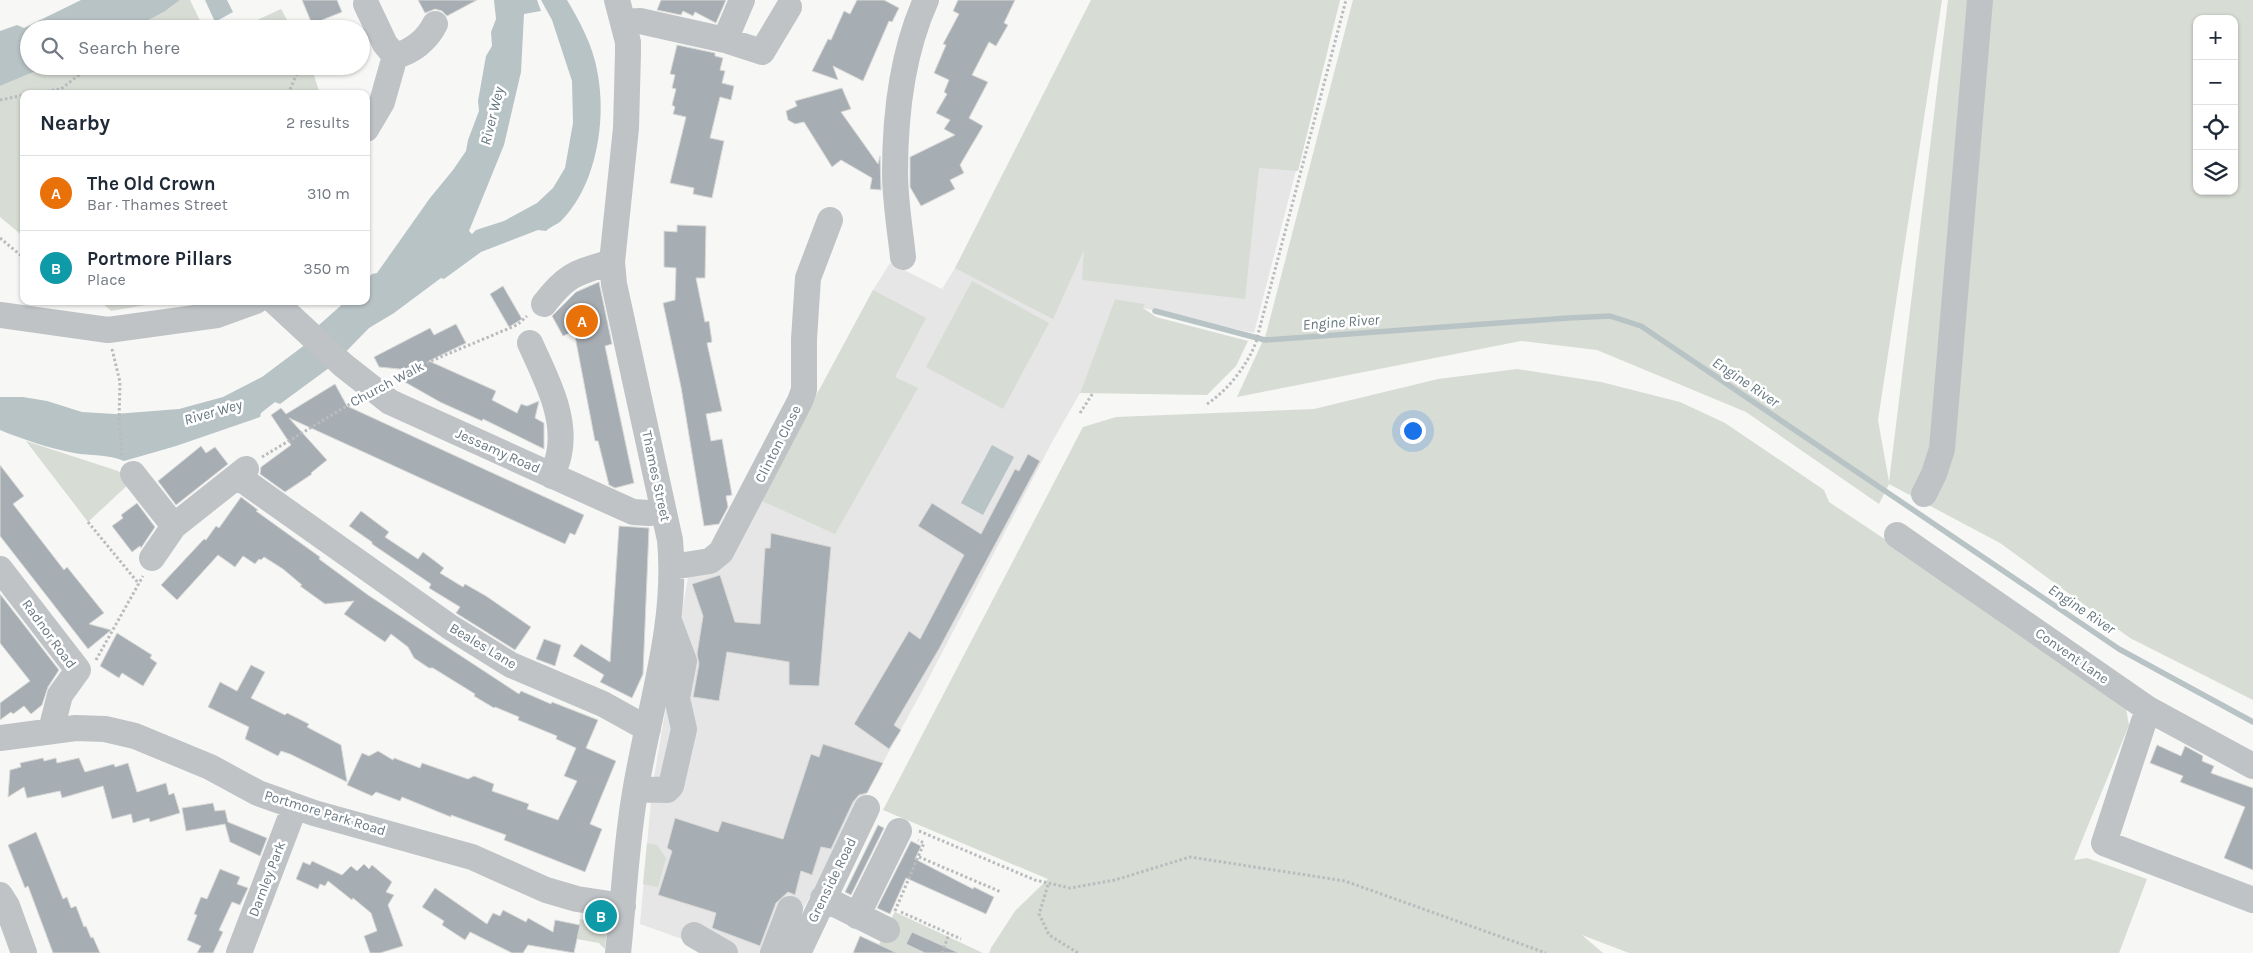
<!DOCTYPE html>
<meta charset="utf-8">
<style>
body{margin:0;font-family:Karla,sans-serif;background:#f2f2f3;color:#1f2937}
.controls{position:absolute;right:15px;top:15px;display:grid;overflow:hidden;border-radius:10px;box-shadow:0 1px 4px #0004}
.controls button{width:45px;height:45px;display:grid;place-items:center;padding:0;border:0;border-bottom:1px solid #e0e1e3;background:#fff;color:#1f2937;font:25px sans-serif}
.you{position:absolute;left:1412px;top:430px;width:18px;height:18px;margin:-12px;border:4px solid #fff;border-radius:50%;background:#1a73e8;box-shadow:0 0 0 8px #1a73e833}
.badge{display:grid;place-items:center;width:32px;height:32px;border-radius:50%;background:#2563eb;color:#fff;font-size:16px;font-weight:700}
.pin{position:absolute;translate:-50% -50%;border:2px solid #fff;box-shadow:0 1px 5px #0006}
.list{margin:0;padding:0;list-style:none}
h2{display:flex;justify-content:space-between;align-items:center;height:65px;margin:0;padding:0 20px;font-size:21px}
h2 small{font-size:16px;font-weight:400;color:#747a83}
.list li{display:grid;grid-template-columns:32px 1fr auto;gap:15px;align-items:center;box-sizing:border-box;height:75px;padding:0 20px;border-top:1px solid #e0e1e3}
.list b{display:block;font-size:19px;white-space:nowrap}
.list p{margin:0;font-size:16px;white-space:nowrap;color:#747a83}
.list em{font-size:16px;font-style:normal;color:#747a83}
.icon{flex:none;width:28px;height:28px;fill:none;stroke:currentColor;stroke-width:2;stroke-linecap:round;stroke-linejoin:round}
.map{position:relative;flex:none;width:2253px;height:953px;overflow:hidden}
.search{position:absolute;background:#fff;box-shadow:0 1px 4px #0004;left:20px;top:20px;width:350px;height:55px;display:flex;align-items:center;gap:12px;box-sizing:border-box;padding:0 18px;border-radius:28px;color:#747a83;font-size:19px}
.panel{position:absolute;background:#fff;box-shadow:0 1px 4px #0004;left:20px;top:90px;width:350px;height:215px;border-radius:10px}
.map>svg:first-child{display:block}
.built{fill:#e5e6e5}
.green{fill:#d7dcd4;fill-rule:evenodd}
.water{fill:#b8c3c6}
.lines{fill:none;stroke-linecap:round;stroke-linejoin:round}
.stream{stroke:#b8c3c6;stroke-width:5.5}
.building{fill:#a7aeb3;stroke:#d9d9d7}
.path{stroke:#b9bcbe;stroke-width:3;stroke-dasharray:2.5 2.5;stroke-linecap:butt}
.minor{stroke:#bfc3c6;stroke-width:26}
.labels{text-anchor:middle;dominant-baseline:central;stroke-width:5;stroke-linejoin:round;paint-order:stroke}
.street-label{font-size:14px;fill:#697883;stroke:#fff}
.water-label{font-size:15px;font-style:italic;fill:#65787f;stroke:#fff}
</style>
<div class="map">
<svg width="2253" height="953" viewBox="0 0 2253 953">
<rect width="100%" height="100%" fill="#f7f7f5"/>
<!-- built -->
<path class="built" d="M1340 0 1254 333 1143 308 1145 304 1115 299 1080 393 1052 442 922 691 779 953H737L685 940 640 924 652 789 688 577 760 500 873 290 890 263 942 289 955 268Z"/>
<!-- green -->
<path class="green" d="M180 0H190L204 29H131L164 12Z
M1091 0H1340L1298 171 1259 168 1245 299 1082 280 1084 250 1053 319 955 268Z
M1353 0H1942L1878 420 1889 482 1948 0H2253V700L2130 638 2000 543 1889 484 1879 504 1746 412 1597 350 1521 341 1237 397 1266 334ZM2197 19H2234V191H2197Z
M281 9 292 29H238Z
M48 66H311L320 94H24V237L0 217V86Z
M972 281 1049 323 1003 409 926 367Z
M873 290 926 318 895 377 918 388 835 534 760 500Z
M1115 299 1145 304 1143 308 1156 317 1248 341 1236 366 1207 395 1080 393Z
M100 301H169L111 311Z
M1517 369 1601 382 1680 402 1725 423 1824 490 1829 502 2111 690 2126 709 2129 725 2074 860 2087 858 2147 879 2119 953H1629L1582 935 1603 953H989L991 948 1015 911 1048 879 883 810 1083 427 1116 417 1314 409 1438 379Z
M26 441 118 471 132 481 88 522Z
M647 843 657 845 666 858 658 887 643 884Z
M896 909 895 912 983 953H875Z
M580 919 600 923 607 930 605 949 599 943 577 939Z"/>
<!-- water -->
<path class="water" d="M81 0H180L164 12 131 29H29V66H48L0 86V31L17 25 24 28Z
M205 0H227L233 12 215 22Z
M494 0H537L541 11 524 14 521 72 504 145 469 231 472 234 476 230 504 221 537 203 553 188 565 168 573 123 572 81 552 20 541 0H567C579 20 593 46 597 70 607 118 597 184 562 220 557 225 551 226 546 231L538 230 481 252 444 279 441 278 394 313 369 328 333 365 280 404 275 402 261 413 260 417 176 446 124 461C108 454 91 456 74 453 49 448 24 440 0 430V397H23L47 401 82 412 115 414 179 409 223 397 262 377 306 344 319 325 346 301H366V280L372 274 377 273 430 198 453 170 466 151 468 140 479 111 478 101 486 56 492 46 491 32 496 19Z
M992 445 1014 457 983 515 961 503Z"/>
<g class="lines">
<!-- stream -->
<path class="stream" d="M1155 311 1265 340 1568 318 1610 316 1641 326 2119 649 2253 722"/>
</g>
<!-- building -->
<path class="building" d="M302 0H337L342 12 312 24Z
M418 0H477L447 16 442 11 435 9 425 13Z
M661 0H726L716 23 695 12 693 16 683 11 681 15 657 10Z
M857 0H884L899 8 892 22 889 21 863 81 833 66 838 80 812 71 828 39 831 40 844 11 850 14Z
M958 0H1015L1004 23 1008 25 996 46 989 42 972 75 988 82 969 118 983 126 960 165 964 173 950 180 955 189 921 206 910 187V157L955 135 944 129 950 120 936 113 947 94 944 92 949 80 934 73 946 45 943 44 959 14 953 11Z
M677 45 715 53V56L723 58 720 70 725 71 722 83 734 86 731 100 720 97 710 138 724 141 712 198 693 194 694 188 670 183 686 117 673 114 675 107 672 105 676 89 672 88 675 75 670 74Z
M842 88 851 109 841 112 878 164 880 156 881 190 870 189 872 178 841 160 832 167 804 122 795 124 788 120 786 111 797 106 795 101Z
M677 225 706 226 705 278H696L705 322 709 321 712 342 707 343 722 411 706 414 711 441 722 439 732 495 726 496 728 507 719 524 704 526 681 387 663 303 675 300 676 268 664 267V231L677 232Z
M599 282 612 344 605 346 634 483 615 488 609 485 598 441H595L574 331 563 336 552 316 576 292Z
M503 286 522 319 509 327 490 294Z
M456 324 466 343 429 361 496 391 492 400 517 413 521 404 527 406 539 401 535 418 544 423V449L483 419 482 421 440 402 403 381 420 371 379 367 374 357 430 328 434 335Z
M335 384 347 406 584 515 575 535 570 533 565 544 289 418 327 460 311 473 312 474 285 492 260 474 261 467 291 445 271 415 281 408 286 414Z
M201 446 206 453 215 447 228 464 176 505 158 481Z
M1028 454 1040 461 939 649 894 725 901 730 889 749 854 724 909 631 920 639 964 555 918 526 932 503 981 534 1015 469 1019 471Z
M0 465 24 496 13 504 64 570 67 567 104 613 89 624 111 630 88 649 0 536Z
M241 497 258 510 256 511 320 557 319 559 368 595 519 694 521 691 551 704 552 702 598 720 586 748 616 761 590 824 602 829 585 872 504 840 506 835 451 815V817L402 797 400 801 376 792 372 796 347 785 362 753 369 756 378 751 393 760 394 758 420 768 422 763 468 779 474 776 494 784 492 791 529 804 527 809 558 820 577 781 564 776 576 748 556 739 557 736 518 720 519 717 495 707 494 708 474 696 475 694 433 668H429L414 658 408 647 391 634 385 642 344 614 354 601 325 604 300 586 302 585 283 569 264 557 261 560 259 559 255 564 243 556 235 567 218 555 177 600 161 585 204 539 206 540 216 526 219 528Z
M137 503 155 527 141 548 140 546 132 552 112 526 123 518 121 515Z
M361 511 389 532 385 537 418 559 423 552 444 568 440 573 463 587 465 584 486 596 531 627 515 650 456 613 460 607 429 588 431 584 372 544V542L349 526Z
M619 526 649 528 643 674 632 698 600 682 604 675 573 656 581 644 610 662Z
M771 533 831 547 819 686 789 685V662L727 652 719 701 693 697 699 664 697 654 703 616 692 584 720 575 735 622 760 624 765 548H770Z
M0 594 59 670 48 687 42 705 31 714 24 706 13 714 11 712 0 720V703L30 681 0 643Z
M117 633 152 655 150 658 157 663 143 686 122 673 119 678 100 666Z
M544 639 561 645 555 666 536 659Z
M251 665 265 672 251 698 285 715 287 713 309 724 307 727 341 745 347 782 290 754 281 751 278 756 245 739 249 727 208 707 220 682 237 691Z
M823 744 883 763 867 793 859 795 853 802 831 849 821 847 812 875 801 871 795 895 788 892 776 903 760 946 712 928 716 913 658 895 672 851 667 848 675 818 718 832 722 821 783 839 811 754 819 757Z
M2157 745 2181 756 2185 746 2203 756 2202 761 2214 766 2211 773 2253 788V870L2224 858 2245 807 2180 782 2183 776 2150 763Z
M43 758 44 761 56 758 57 763 79 758 85 772 114 764 115 767 128 763 137 792 166 783 169 795 174 793 180 813 150 822 149 818 133 823 131 814 112 819 103 786 62 798 60 791 27 798 24 787 8 797 10 770 21 767 20 763Z
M213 803 215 811 225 810 228 822 267 838 260 856 230 842 225 824 186 831 182 808Z
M878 825 884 828 851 895 845 892Z
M36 832 63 899 67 897 71 908 76 906 84 927 86 926 91 938 93 937 100 953H53L28 886 25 888 8 845Z
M911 841 921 846 915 859 973 889 974 887 994 897 986 914 906 878 890 914 877 908Z
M312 861 342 875 351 866 357 871 364 864 369 869 372 865 392 882 386 892 394 895 388 905 403 946 380 953H370L364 936 377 931 371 913 353 898 352 900 328 881 325 886 320 884 318 889 296 879 303 862 310 865Z
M220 869 240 877 237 884 248 888 240 905 232 902 219 930 223 932 213 953H197L201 946 187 940 197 915 194 914 201 897 207 899Z
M435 888 487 924 493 913 500 916 503 910 526 922 528 918 553 932 555 920 580 925 574 953 528 945 523 953H512L470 932 465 940 442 925 444 921 422 907Z
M912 932 959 953H925L906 944Z
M860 936 897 953H853Z"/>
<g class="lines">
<!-- path -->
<path class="path" d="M32 94 61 89 84 71 97 66
M288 94 298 71 296 66
M0 100 24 95
M0 238 24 258
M112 349 120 382 119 420 122 457
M396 380 431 361 517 325 527 316
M1207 404C1228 390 1247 366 1256 342L1346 0
M1080 413 1093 393
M262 457 355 401
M88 522 139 584
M96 660 143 576
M919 831 1035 880 1070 888 1115 880 1190 857 1345 881 1546 953
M919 857 1001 892
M1048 885 1039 914 1049 935 1078 953
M895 911 924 843 918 840
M901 912 961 939
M942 953 949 934"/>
<!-- minor -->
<path class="minor" d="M617 0 628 42V53L626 128 612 262 614 284 670 540C678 624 650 705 636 787 626 841 624 898 618 953
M366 4 385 44 395 56 382 102 366 129
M623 22 640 21 725 40 762 52 789 7
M725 40 742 0
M395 56C412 52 427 40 435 24
M903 257C900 229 895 200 895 173 895 115 902 53 926 0
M274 301 343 365 390 402 633 512 649 513 663 510
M544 304C568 273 576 273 612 262
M0 315 108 330 217 315 256 301
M530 343C545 377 567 416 559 454 558 461 554 469 552 476
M133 474 174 526
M237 476 450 627 511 665 603 704 648 729
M1924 494 1934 474 1942 449 1980 0
M1897 535 2148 709 2253 766
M152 558 174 526 246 469
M672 567 710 561 721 552 800 401 804 390V339L808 278 830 220
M0 569 78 670 60 695 51 730
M2148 709 2104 843 2253 900
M0 738 76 728 105 729 135 736 210 767 258 793 314 813 472 857 546 890 577 899 623 906
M636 789 667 790 671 786 684 729 677 698 684 661 669 621
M0 895 7 906 24 953
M823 898 887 930
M857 916 899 831
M694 935 725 953
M239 953 295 806
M773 953 790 909
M798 953 867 808"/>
</g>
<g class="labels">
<!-- street labels -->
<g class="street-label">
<text transform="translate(387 384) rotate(-28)">Church Walk</text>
<text transform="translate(778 444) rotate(-63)">Clinton Close</text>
<text transform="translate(498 451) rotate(24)">Jessamy Road</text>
<text transform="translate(656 476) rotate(78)">Thames Street</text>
<text transform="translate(49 634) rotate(54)">Radnor Road</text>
<text transform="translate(483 646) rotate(31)">Beales Lane</text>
<text transform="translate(2072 656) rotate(35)">Convent Lane</text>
<text transform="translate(325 813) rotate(17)">Portmore Park Road</text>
<text transform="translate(267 879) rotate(-69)">Darnley Park</text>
<text transform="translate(832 880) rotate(-64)">Grenside Road</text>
</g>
<!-- water labels -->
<g class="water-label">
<text transform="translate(492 116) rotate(-76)">River Wey</text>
<text transform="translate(1341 322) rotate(-4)">Engine River</text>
<text transform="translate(1746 382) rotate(34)">Engine River</text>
<text transform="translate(213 412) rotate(-16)">River Wey</text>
<text transform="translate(2082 609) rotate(34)">Engine River</text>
</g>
</g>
</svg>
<div class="controls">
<button>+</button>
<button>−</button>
<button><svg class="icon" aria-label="locate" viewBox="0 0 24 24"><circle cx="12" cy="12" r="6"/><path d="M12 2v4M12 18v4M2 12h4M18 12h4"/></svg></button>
<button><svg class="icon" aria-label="layers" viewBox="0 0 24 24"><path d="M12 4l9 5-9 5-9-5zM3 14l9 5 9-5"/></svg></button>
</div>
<div class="you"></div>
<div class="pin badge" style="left:582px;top:321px;background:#e8710a">A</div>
<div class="pin badge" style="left:601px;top:916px;background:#0f9aa8">B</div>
<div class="search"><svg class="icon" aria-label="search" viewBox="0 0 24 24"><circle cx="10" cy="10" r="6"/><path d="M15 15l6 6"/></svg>Search here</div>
<section class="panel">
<h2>Nearby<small>2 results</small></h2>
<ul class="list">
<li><span class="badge" style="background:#e8710a">A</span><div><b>The Old Crown</b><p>Bar · Thames Street</p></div><em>310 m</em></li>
<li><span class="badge" style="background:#0f9aa8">B</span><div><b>Portmore Pillars</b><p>Place</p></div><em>350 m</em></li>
</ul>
</section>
</div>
